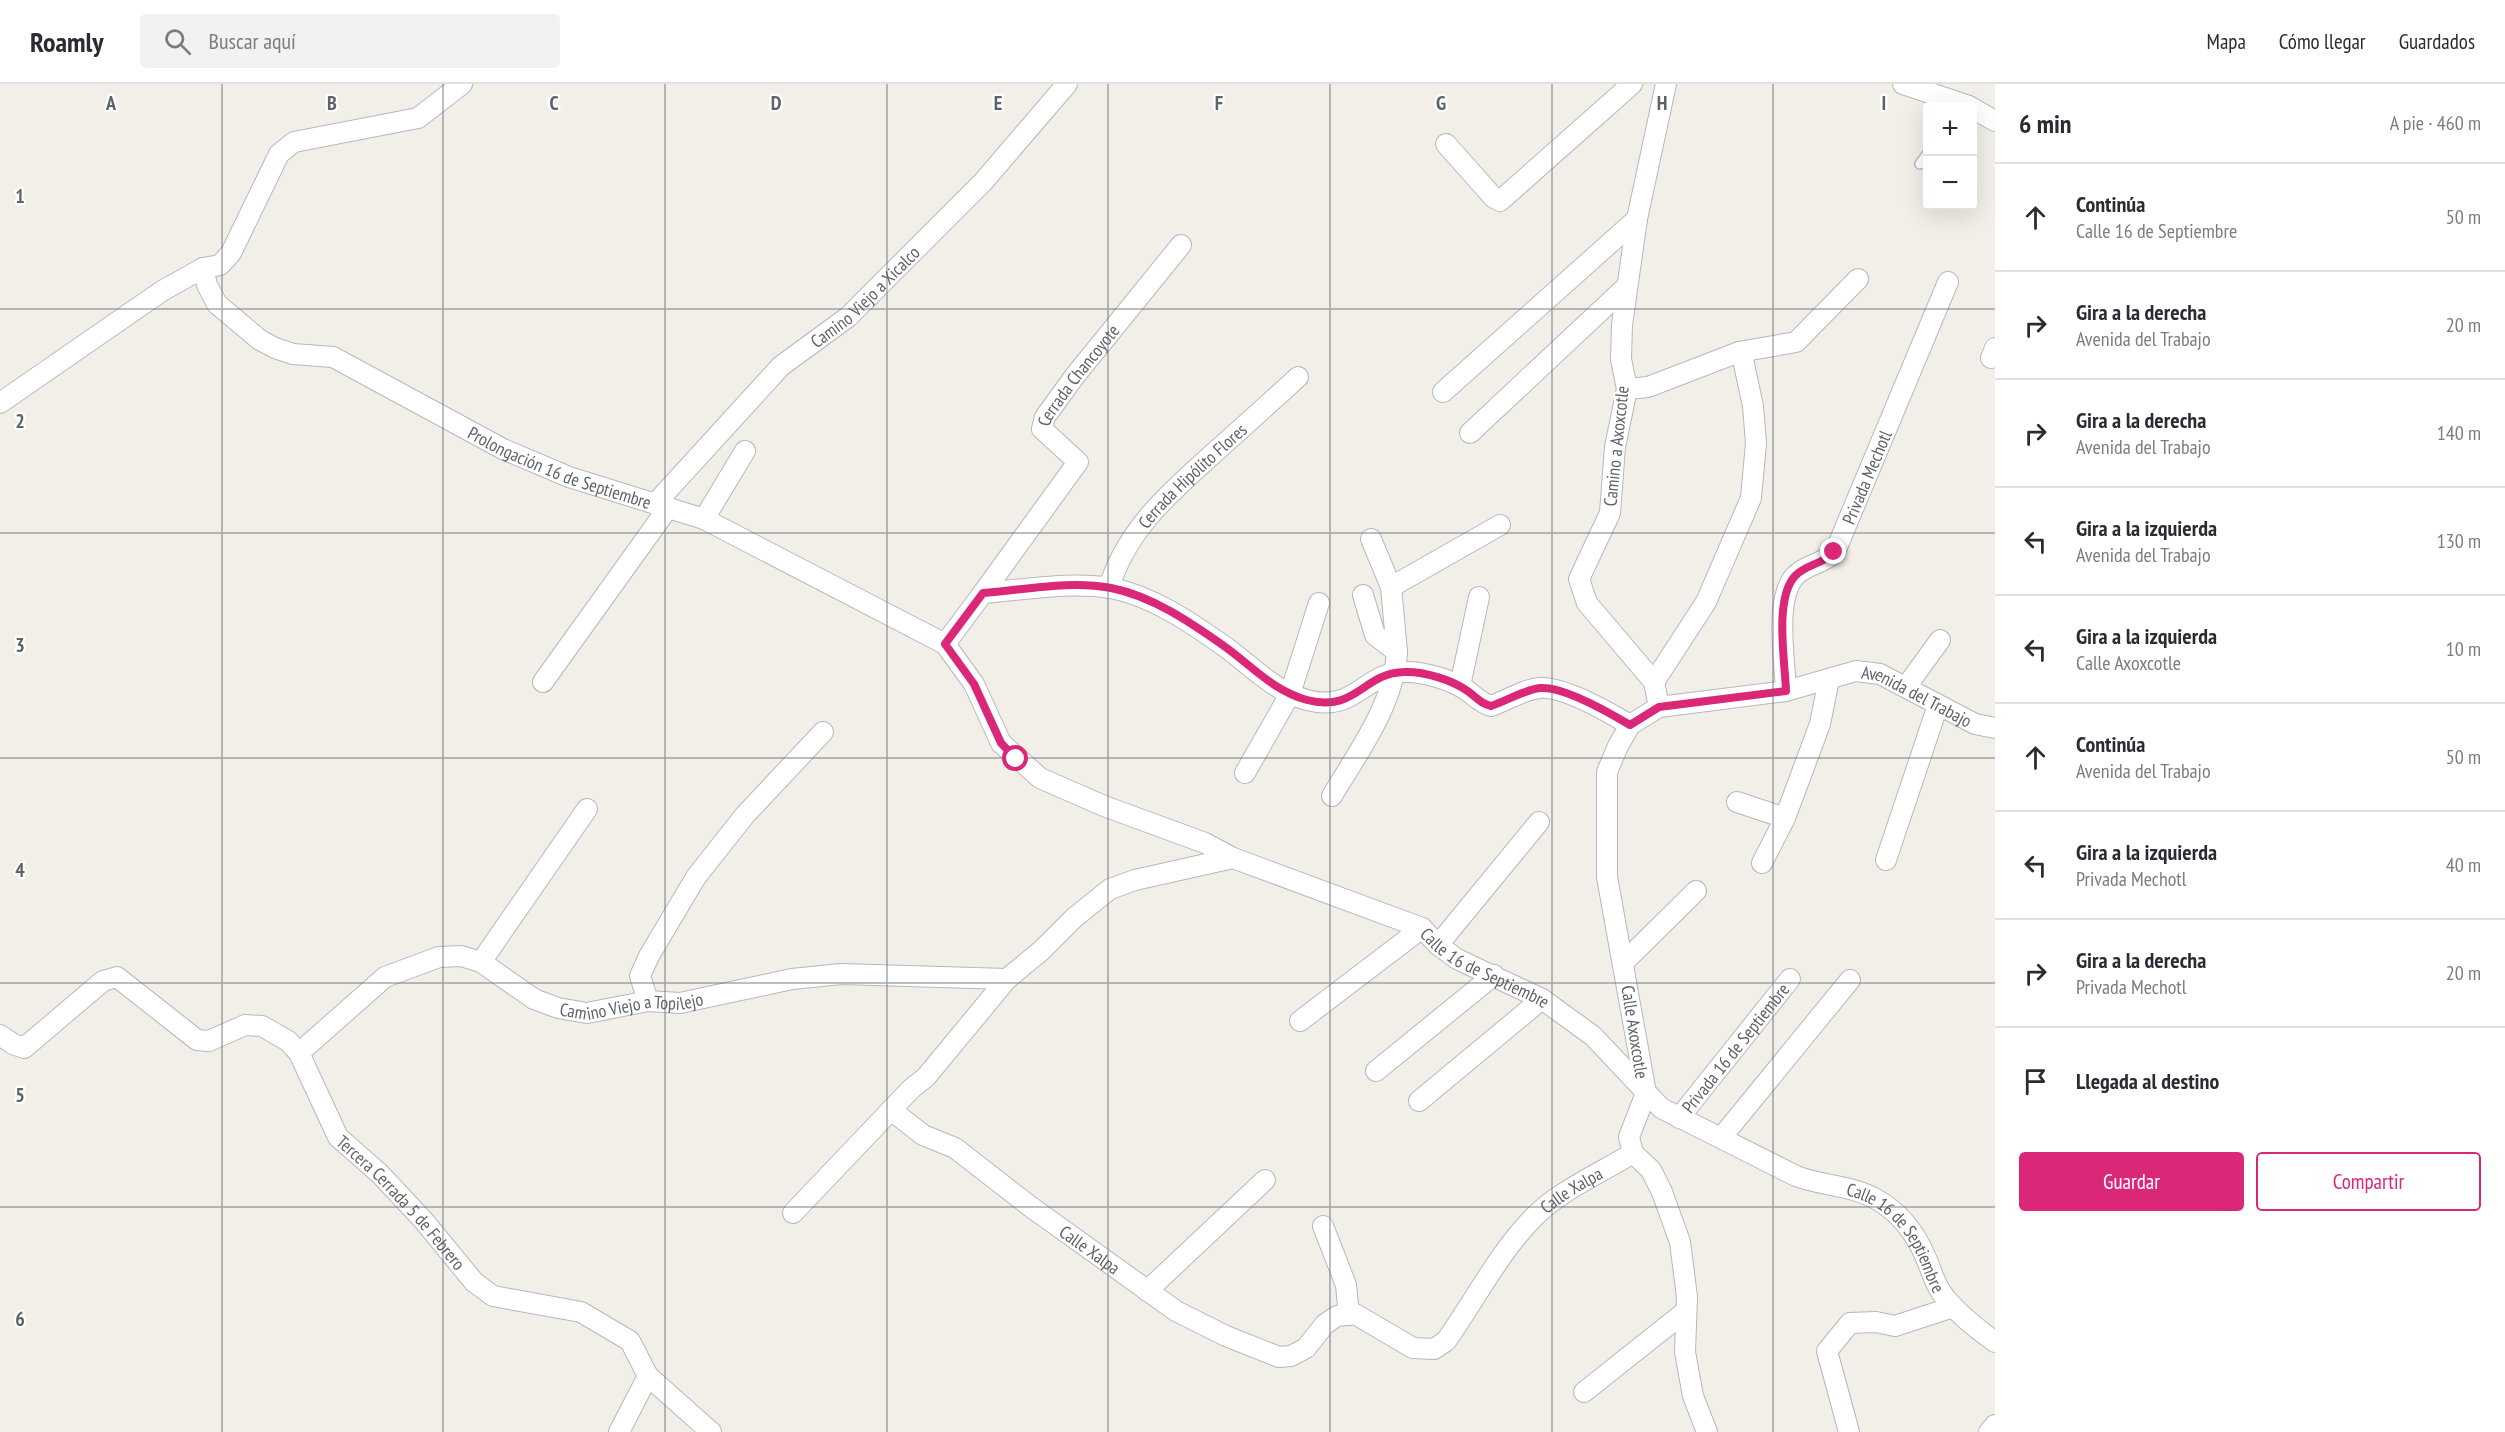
<!DOCTYPE html>
<html lang="es">
<meta charset="utf-8">
<style>
body{margin:0;font-family:"PT Sans Narrow",sans-serif;background:#f2f2f3;color:#2b2b33}
.controls{position:absolute;right:18px;top:18px;display:grid;overflow:hidden;border-radius:6px;box-shadow:0 6px 24px #0002}
.controls button{width:54px;height:54px;display:grid;place-items:center;padding:0;border:0;border-bottom:2px solid #e1e1e2;background:#fff;color:#2b2b33;font:30px sans-serif}
.stop{position:absolute;width:18px;height:18px;margin:-14px;border:4px solid #db2777;border-radius:50%;background:#fff}
.stop.end{background:#db2777;border-color:#fff;box-shadow:0 2px 6px #0008}
.list{margin:0;padding:0;list-style:none}
h2{display:flex;justify-content:space-between;align-items:center;height:78px;margin:0;padding:0 24px;font-size:26px}
h2 small{font-size:20px;font-weight:400;color:#7c7c81}
.list li{display:grid;grid-template-columns:39px 1fr auto;gap:18px;align-items:center;box-sizing:border-box;height:108px;padding:0 24px;border-top:2px solid #e1e1e2}
.list b{display:block;font-size:22px;white-space:nowrap}
.list p{margin:0;font-size:20px;white-space:nowrap;color:#7c7c81}
.list em{font-size:20px;font-style:normal;color:#7c7c81}
.actions{display:flex;gap:12px;padding:18px 24px}
.actions a{flex:1;padding:14px 0;border:2px solid #db2777;border-radius:6px;text-align:center;font-size:21px;color:#db2777}
.actions .main{background:#db2777;color:#fff}
.icon{flex:none;width:33px;height:33px;fill:none;stroke:currentColor;stroke-width:2;stroke-linecap:round;stroke-linejoin:round}
.map{position:relative;flex:none;width:1995px;height:1348px;overflow:hidden}
header{display:flex;align-items:center;gap:36px;box-sizing:border-box;height:84px;padding:0 30px;background:#fff;border-bottom:2px solid #e1e1e2}
header strong{font-size:28px}
nav{display:flex;gap:33px;margin-inline-start:auto;font-size:21px}
.search{width:420px;height:54px;background:#f2f2f3;display:flex;align-items:center;gap:15px;box-sizing:border-box;padding:0 21px;border-radius:6px;color:#7c7c81;font-size:22px}
main{display:flex}
aside{flex:1;background:#fff}
.map>svg:first-child{display:block}
.lines{fill:none;stroke-linecap:round;stroke-linejoin:round}
.service-casing{stroke:#b5b8bc;stroke-width:12}
.minor-casing{stroke:#b5b8bc;stroke-width:22}
.service{stroke:#fff;stroke-width:9}
.minor{stroke:#fff;stroke-width:20}
.route{stroke:#db2777;stroke-width:8}
.grid{fill:none;stroke:#5f6368;stroke-width:1.5;stroke-opacity:0.55}
.labels{text-anchor:middle;dominant-baseline:central;stroke-width:4.5;stroke-linejoin:round;paint-order:stroke}
.street-label{font-size:18px;fill:#5f6368;stroke:#fff}
.grid-label{font-size:20px;text-anchor:middle;font-weight:bold;fill:#5f6368;stroke:#fff;stroke-width:4.5;stroke-linejoin:round;paint-order:stroke}
</style>
<header>
<strong>Roamly</strong>
<div class="search"><svg class="icon" aria-label="search" viewBox="0 0 24 24"><circle cx="10" cy="10" r="6"/><path d="M15 15l6 6"/></svg>Buscar aquí</div>
<nav><a>Mapa</a><a>Cómo llegar</a><a>Guardados</a></nav>
</header>
<main>
<div class="map">
<svg width="1995" height="1348" viewBox="0 0 1995 1348">
<rect width="100%" height="100%" fill="#f1efe8"/>
<g class="lines">
<defs>
<path id="service" d="M1920 80 1928 69"/>
<g id="minor">
<path d="M1903 0 1969 22"/>
<path d="M1972 24 1995 37"/>
<path d="M1446 60 1494 114 1500 117 1632 0"/>
<path id="s1" d="M203 184 207 201 217 220 260 256 275 264 293 270 333 273 503 365 569 393 704 435 945 560 974 600 1001 659 1040 694 1104 722 1205 759 1233 774 1422 844 1438 861 1457 875 1542 915 1593 952 1661 1024 1796 1092C1822 1102 1851 1101 1876 1115 1899 1128 1916 1150 1926 1174 1931 1185 1934 1198 1941 1208 1954 1227 1976 1244 1995 1258"/>
<path d="M1739 268 1796 258 1858 195"/>
<path d="M1991 274 1995 264"/>
<path d="M1627 305 1648 303 1739 268 1742 271 1753 322 1756 359 1751 414 1706 518 1654 598"/>
<path d="M1443 308 1637 135"/>
<path d="M0 319 162 207 203 184 220 181 231 169 279 70 294 58 418 34 462 0"/>
<path d="M1470 349 1627 202"/>
<path id="s2" d="M655 420 781 282 848 233 983 98 1067 0"/>
<path d="M704 435 745 367"/>
<path d="M1371 455 1391 503 1500 441"/>
<path d="M1391 503 1397 568"/>
<path id="s3" d="M1109 504C1126 445 1172 407 1215 368 1243 343 1271 318 1298 293"/>
<path id="s4" d="M983 509 1078 378 1042 345 1045 333 1074 293 1181 161"/>
<path d="M945 560 983 509C1024 506 1070 497 1111 504 1152 512 1190 538 1224 562 1252 582 1272 606 1307 616 1356 629 1363 589 1404 588 1423 587 1453 596 1469 608 1477 614 1481 619 1491 622 1506 617 1524 605 1540 604 1563 602 1610 629 1630 641"/>
<path d="M543 598 668 424"/>
<path d="M1460 602 1479 513"/>
<path d="M1906 603 1940 556"/>
<path id="s5" d="M1786 607C1785 577 1774 515 1795 492 1806 480 1824 480 1835 468L1948 198"/>
<path d="M1659 623 1654 598 1587 519 1579 495 1610 429 1615 363 1627 305 1621 275 1622 241 1637 135 1666 0"/>
<path d="M1245 689 1290 610 1319 519"/>
<path d="M1332 712C1358 668 1394 621 1397 568L1375 551 1363 511"/>
<path d="M1737 718 1785 734 1820 640 1829 595"/>
<path d="M1886 776 1938 621"/>
<path d="M1762 779 1785 734"/>
<path d="M1438 861 1539 738"/>
<path d="M481 878 587 725"/>
<path d="M1624 878 1696 807"/>
<path d="M648 917 640 892 649 872 696 793 745 731 823 648"/>
<path d="M1300 937 1422 844"/>
<path id="s6" d="M0 951 13 960 24 964 103 897 117 893 197 956 209 957 245 941 262 942 288 957 299 969 338 1053 380 1090 424 1137 474 1198 493 1212 581 1228 630 1257 648 1292 711 1348"/>
<path id="s7" d="M299 969 385 893 439 873 461 872 481 878 534 915 558 924 587 929 648 917 680 919 792 895 841 890 1007 895"/>
<path d="M1376 987 1494 891"/>
<path d="M1419 1017 1542 915"/>
<path id="s8" d="M891 1026 923 1051 955 1064 1031 1123 1176 1227 1226 1252 1279 1273 1291 1272 1306 1264 1325 1240 1337 1232 1355 1230 1413 1264 1434 1265 1446 1257C1475 1216 1498 1170 1533 1134 1560 1106 1601 1089 1633 1069"/>
<path id="s9" d="M1679 1034 1790 895"/>
<path d="M1721 1054 1850 896"/>
<path d="M793 1129 911 1005 926 993 1007 895 1042 866 1074 834 1110 805 1135 796 1233 774"/>
<path d="M1323 1142 1346 1201 1349 1231"/>
<path d="M1147 1207 1265 1096"/>
<path d="M1584 1308 1686 1227"/>
<path d="M619 1348 648 1292"/>
<path id="s10" d="M1707 1348 1693 1312 1685 1268 1687 1213 1680 1158 1662 1108 1651 1086 1633 1069 1629 1053 1646 1009 1607 793V688L1618 662 1630 641 1659 623 1786 607 1856 587 1880 590 1975 640 1995 644"/>
<path d="M1849 1348 1827 1267 1850 1239 1876 1238 1895 1242 1953 1223"/>
<path d="M1989 1348 1995 1341"/>
</g>
</defs>
<!-- service casing -->
<use href="#service" class="service-casing"/>
<!-- minor casing -->
<use href="#minor" class="minor-casing"/>
<!-- service -->
<use href="#service" class="service"/>
<!-- minor -->
<use href="#minor" class="minor"/>
</g>
<g class="lines">
<!-- route -->
<path class="route" d="M1016 675 1001 659 974 600 945 560 983 509C1024 506 1070 496 1111 504 1152 512 1190 538 1224 562 1252 582 1272 606 1307 616 1356 629 1363 589 1404 588 1423 587 1453 596 1469 608 1477 614 1481 620 1491 622 1506 617 1524 606 1540 604 1563 602 1610 629 1630 641L1659 623 1786 607C1785 577 1774 515 1795 492 1806 480 1824 480 1834 468"/>
</g>
<!-- grid -->
<path class="grid" d="M222 0V1348M443 0V1348M665 0V1348M887 0V1348M1108 0V1348M1330 0V1348M1552 0V1348M1773 0V1348M0 225H1995M0 449H1995M0 674H1995M0 899H1995M0 1123H1995"/>
<g class="labels">
<!-- street labels -->
<g class="street-label">
<text stroke="none"><textPath href="#s2" startOffset="296">Camino Viejo a Xicalco</textPath></text>
<text stroke="none"><textPath href="#s4" startOffset="276">Cerrada Chancoyote</textPath></text>
<text transform="translate(1616 362) rotate(-84)">Camino a Axoxcotle</text>
<text stroke="none"><textPath href="#s1" startOffset="424">Prolongación 16 de Septiembre</textPath></text>
<text stroke="none"><textPath href="#s3" startOffset="142">Cerrada Hipólito Flores</textPath></text>
<text stroke="none"><textPath href="#s5" startOffset="246">Privada Mechotl</textPath></text>
<text stroke="none"><textPath href="#s10" startOffset="1038">Avenida del Trabajo</textPath></text>
<text stroke="none"><textPath href="#s1" startOffset="1502">Calle 16 de Septiembre</textPath></text>
<text stroke="none"><textPath href="#s7" startOffset="380">Camino Viejo a Topilejo</textPath></text>
<text transform="translate(1635 948) rotate(81)">Calle Axoxcotle</text>
<text stroke="none"><textPath href="#s9" startOffset="90">Privada 16 de Septiembre</textPath></text>
<text stroke="none"><textPath href="#s8" startOffset="856">Calle Xalpa</textPath></text>
<text stroke="none"><textPath href="#s6" startOffset="546">Tercera Cerrada 5 de Febrero</textPath></text>
<text stroke="none"><textPath href="#s1" startOffset="2006">Calle 16 de Septiembre</textPath></text>
<text stroke="none"><textPath href="#s8" startOffset="244">Calle Xalpa</textPath></text>
</g>
</g>
<g class="grid-label">
<text x="111" y="26">A</text>
<text x="332" y="26">B</text>
<text x="554" y="26">C</text>
<text x="776" y="26">D</text>
<text x="998" y="26">E</text>
<text x="1219" y="26">F</text>
<text x="1441" y="26">G</text>
<text x="1662" y="26">H</text>
<text x="1884" y="26">I</text>
<text x="20" y="119">1</text>
<text x="20" y="344">2</text>
<text x="20" y="568">3</text>
<text x="20" y="793">4</text>
<text x="20" y="1018">5</text>
<text x="20" y="1242">6</text>
</g>
</svg>
<div class="controls">
<button>+</button>
<button>−</button>
</div>
<div class="stop" style="left:1016px;top:675px"></div>
<div class="stop end" style="left:1834px;top:468px"></div>
</div>
<aside>
<h2>6 min<small>A pie · 460 m</small></h2>
<ul class="list">
<li><svg class="icon" aria-label="ahead" viewBox="0 0 24 24"><path d="M12 20V5M6 11l6-6 6 6"/></svg><div><b>Continúa</b><p>Calle 16 de Septiembre</p></div><em>50 m</em></li>
<li><svg class="icon" aria-label="right" viewBox="0 0 24 24"><path d="M7 20v-9h11M14 6l5 5-5 5"/></svg><div><b>Gira a la derecha</b><p>Avenida del Trabajo</p></div><em>20 m</em></li>
<li><svg class="icon" aria-label="right" viewBox="0 0 24 24"><path d="M7 20v-9h11M14 6l5 5-5 5"/></svg><div><b>Gira a la derecha</b><p>Avenida del Trabajo</p></div><em>140 m</em></li>
<li><svg class="icon" aria-label="left" viewBox="0 0 24 24"><path d="M17 20v-9H6M10 6l-5 5 5 5"/></svg><div><b>Gira a la izquierda</b><p>Avenida del Trabajo</p></div><em>130 m</em></li>
<li><svg class="icon" aria-label="left" viewBox="0 0 24 24"><path d="M17 20v-9H6M10 6l-5 5 5 5"/></svg><div><b>Gira a la izquierda</b><p>Calle Axoxcotle</p></div><em>10 m</em></li>
<li><svg class="icon" aria-label="ahead" viewBox="0 0 24 24"><path d="M12 20V5M6 11l6-6 6 6"/></svg><div><b>Continúa</b><p>Avenida del Trabajo</p></div><em>50 m</em></li>
<li><svg class="icon" aria-label="left" viewBox="0 0 24 24"><path d="M17 20v-9H6M10 6l-5 5 5 5"/></svg><div><b>Gira a la izquierda</b><p>Privada Mechotl</p></div><em>40 m</em></li>
<li><svg class="icon" aria-label="right" viewBox="0 0 24 24"><path d="M7 20v-9h11M14 6l5 5-5 5"/></svg><div><b>Gira a la derecha</b><p>Privada Mechotl</p></div><em>20 m</em></li>
<li><svg class="icon" aria-label="arrive" viewBox="0 0 24 24"><path d="M6 21V4h12l-3 4 3 4H6"/></svg><div><b>Llegada al destino</b></div></li>
</ul>
<div class="actions"><a class="main">Guardar</a><a>Compartir</a></div>
</aside>
</main>
